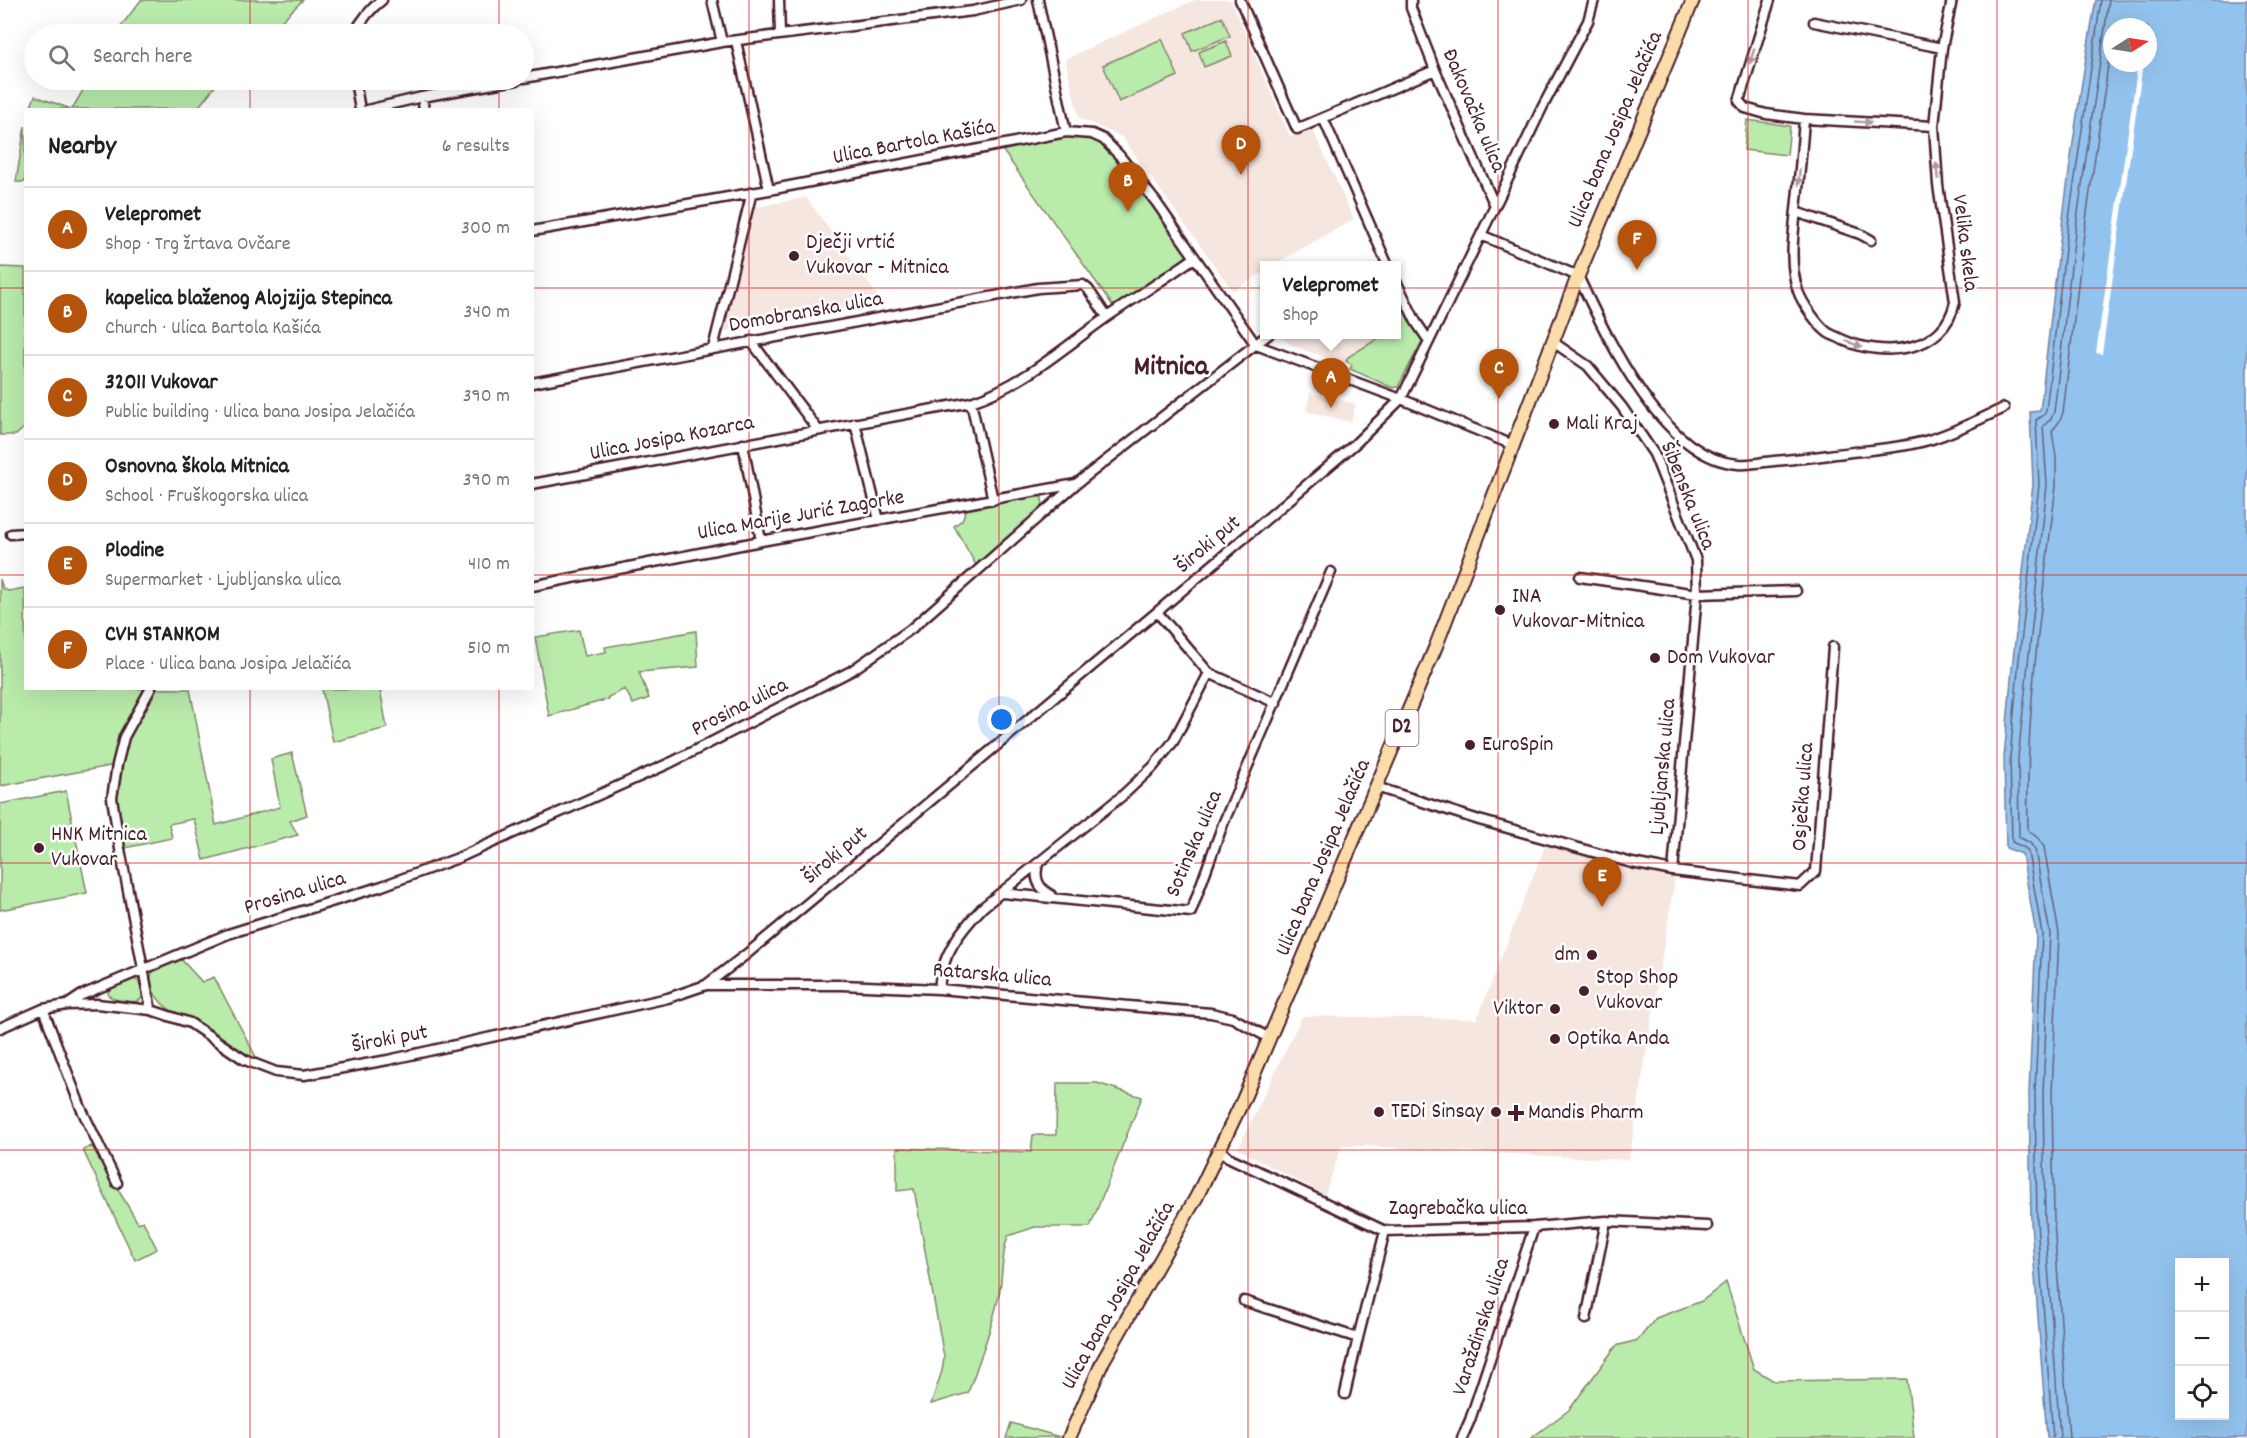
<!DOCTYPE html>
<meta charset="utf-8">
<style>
body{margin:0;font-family:Dekko,sans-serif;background:#f6f6f6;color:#222}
.controls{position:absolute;right:18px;bottom:18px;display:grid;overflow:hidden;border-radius:0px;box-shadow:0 6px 24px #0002}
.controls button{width:54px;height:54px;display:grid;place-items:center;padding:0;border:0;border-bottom:2px solid #e0e0e0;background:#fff;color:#222;font:30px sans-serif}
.compass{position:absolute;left:2103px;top:18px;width:54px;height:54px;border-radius:50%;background:#fff;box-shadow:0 6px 24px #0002;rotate:78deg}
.you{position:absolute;left:1002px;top:720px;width:21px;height:21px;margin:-15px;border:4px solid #fff;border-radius:50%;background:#1a73e8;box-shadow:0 0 0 9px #1a73e833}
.badge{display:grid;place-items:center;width:39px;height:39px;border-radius:50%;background:#b45309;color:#fff;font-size:20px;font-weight:700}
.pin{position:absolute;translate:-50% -50px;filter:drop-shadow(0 2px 3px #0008)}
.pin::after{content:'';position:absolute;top:32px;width:21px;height:18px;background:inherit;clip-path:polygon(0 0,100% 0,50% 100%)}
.popup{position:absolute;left:1260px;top:261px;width:141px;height:78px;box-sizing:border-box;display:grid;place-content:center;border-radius:0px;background:#fff;filter:drop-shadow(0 2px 4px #0005);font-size:20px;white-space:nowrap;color:#767676}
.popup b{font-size:22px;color:#222}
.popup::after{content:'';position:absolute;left:50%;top:100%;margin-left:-12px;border:12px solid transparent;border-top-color:#fff}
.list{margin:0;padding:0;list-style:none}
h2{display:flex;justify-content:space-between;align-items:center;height:78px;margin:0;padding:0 24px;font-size:26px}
h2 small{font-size:20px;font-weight:400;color:#767676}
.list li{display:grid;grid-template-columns:39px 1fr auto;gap:18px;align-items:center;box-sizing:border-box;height:84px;padding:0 24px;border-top:2px solid #e0e0e0}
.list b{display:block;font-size:22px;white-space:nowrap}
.list p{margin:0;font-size:20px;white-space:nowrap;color:#767676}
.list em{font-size:20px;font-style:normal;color:#767676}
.icon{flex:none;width:33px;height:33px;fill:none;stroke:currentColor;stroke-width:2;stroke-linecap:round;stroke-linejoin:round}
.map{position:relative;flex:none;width:2247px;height:1438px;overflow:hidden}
.search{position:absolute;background:#fff;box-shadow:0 6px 24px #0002;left:24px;top:24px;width:510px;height:66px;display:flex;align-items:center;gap:15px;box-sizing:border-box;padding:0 21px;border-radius:33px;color:#767676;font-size:22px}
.panel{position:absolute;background:#fff;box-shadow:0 6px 24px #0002;left:24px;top:108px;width:510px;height:582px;border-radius:0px}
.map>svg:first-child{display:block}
.built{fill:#f6e6e0}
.green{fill:#b9ebab;stroke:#82856b;stroke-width:1.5}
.water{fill:#92c3ee;stroke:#7581a0;stroke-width:1.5;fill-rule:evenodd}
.pier{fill:#fff}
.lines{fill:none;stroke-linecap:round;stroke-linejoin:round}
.shore{stroke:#676179;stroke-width:1.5}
.minor-casing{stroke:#4a1f2b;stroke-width:13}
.primary-casing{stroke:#4a1f2b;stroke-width:16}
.minor{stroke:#fff;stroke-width:8}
.primary{stroke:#faddab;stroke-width:12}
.oneway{fill:#ae9aa0}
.grid{fill:none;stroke:#d62828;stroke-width:1.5;stroke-opacity:0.55}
.poi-dot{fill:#4a1f2b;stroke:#fff;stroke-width:2}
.labels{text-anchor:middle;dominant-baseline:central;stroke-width:5;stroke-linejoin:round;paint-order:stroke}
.shield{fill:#fff;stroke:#80626b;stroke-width:1.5}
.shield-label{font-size:21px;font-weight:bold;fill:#4a1f2b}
.street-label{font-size:22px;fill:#4a1f2b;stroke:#fff}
.poi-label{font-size:22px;fill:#4a1f2b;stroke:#fff;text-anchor:start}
.district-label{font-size:28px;font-weight:bold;fill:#4a1f2b;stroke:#fff}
</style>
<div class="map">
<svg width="2247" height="1438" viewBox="0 0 2247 1438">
<rect width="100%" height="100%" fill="#fff"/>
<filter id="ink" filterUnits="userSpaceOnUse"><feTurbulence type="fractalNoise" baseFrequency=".0167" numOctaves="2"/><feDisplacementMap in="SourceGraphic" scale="12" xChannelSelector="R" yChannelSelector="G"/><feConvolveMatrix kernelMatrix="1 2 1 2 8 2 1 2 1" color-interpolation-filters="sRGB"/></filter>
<g filter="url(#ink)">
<!-- built -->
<path class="built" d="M1195 0H1231L1290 137 1312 128 1354 219 1273 265 1265 266V271L1233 291 1122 137 1079 118 1065 59Z
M806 197 885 306 872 304 722 332 752 208Z
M1377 334 1379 338 1348 357 1345 364 1293 346 1277 335Z
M1310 393 1356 404 1351 422 1306 411Z
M1545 846 1675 877 1629 1160 1342 1145 1325 1195 1238 1149 1302 1016 1477 1019Z"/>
<!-- green -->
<path class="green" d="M141 0H303L268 34H115Z
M1222 17 1230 36 1192 51 1185 33Z
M1162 39 1178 76 1119 102 1103 65Z
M1226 41 1232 56 1204 67 1199 52Z
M89 80H220L197 109H72Z
M35 96 71 109H30Z
M1747 120 1790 126 1787 155 1744 150Z
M25 126V182H16Z
M1074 135 1092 138 1102 142 1117 156 1183 248 1187 256 1174 267 1115 306H1113L1001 148Z
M0 267 25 268V427L16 435H0Z
M1397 290 1423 339 1398 387 1393 388 1350 369 1352 365 1346 361 1348 357 1379 338 1377 335 1397 334Z
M1037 495 1042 498 1043 506 976 565 954 526 962 520 966 510Z
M0 579 3 589 9 591 25 588 26 688 190 689 216 825 280 807 271 759 292 753 307 815 290 821 298 835 204 860 194 819 169 824 172 838 120 849 112 798 116 765 0 786Z
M579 630 585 656 606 652 605 647 696 631 698 667 639 672 649 698 633 704 625 689 608 697 609 699 549 716 535 637Z
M322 689H380L387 728 333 742Z
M66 791 87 893 0 910V804Z
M180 958 202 982 214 977 256 1057 251 1060C235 1046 217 1032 198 1022 190 1018 180 1015 172 1011 160 1004 142 983 155 969 160 963 172 961 180 958Z
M132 978 138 981C145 995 145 1004 127 1001 119 1000 113 1000 108 995L109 988Z
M1057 1083H1097L1142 1097 1090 1227H1035L1008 1236C1001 1256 1003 1275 999 1295 992 1329 979 1361 968 1393L931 1404 942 1371 944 1357 914 1189 897 1191V1148L1031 1152 1033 1135H1056Z
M92 1146 138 1223 143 1221 157 1249 135 1260 83 1150Z
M1726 1282 1754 1369 1774 1381 1907 1379 1914 1438H1531L1569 1410 1616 1346 1638 1340 1656 1318 1702 1301Z
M1011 1423 1060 1437 1006 1438Z"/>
<!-- water -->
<path class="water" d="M2096 0H2247V1438H2047L2031 1223 2029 1093 2036 934 2022 854 2006 848 2004 758 2012 668 2033 484 2030 412 2040 411C2056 273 2071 136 2096 0ZM2112 27H2148V63H2112ZM2180 1262H2224V1416H2180Z"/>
<!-- pier -->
<path class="pier" d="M2138 63H2143L2102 354 2096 353Z"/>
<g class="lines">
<!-- shore -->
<path class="shore" d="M2053 1438 2037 1223 2035 1093 2042 934 2028 852 2025 848 2012 842 2010 758 2018 669 2039 485 2036 420 2044 415 2046 411 2067 232 2101 0
M2060 1438 2045 1222 2043 1093 2050 934 2035 850 2030 843 2019 837 2018 758 2047 485 2043 426 2051 419 2054 412 2075 233 2109 0
M2069 1438 2054 1222 2052 1093 2059 934 2044 847 2039 839 2028 830C2025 715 2042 600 2056 486V457L2052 431 2059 422 2063 413 2084 234 2112 37"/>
<defs>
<path id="minor" d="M712 0 722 42
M779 0 780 34
M1038 0 1066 132
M1240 0 1297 129 1435 70
M1770 0 1739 101 1745 108 1766 114 1804 119 1934 126
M1814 22 1942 48
M354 34C361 21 370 9 382 0
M736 41 769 190
M524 78 722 42 973 11 1021 0
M355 80 360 110
M422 97 424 110
M367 110 422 97 517 80
M1804 119C1802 149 1799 180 1796 210 1793 238 1789 264 1798 291 1802 303 1817 324 1827 332 1831 335 1838 337 1843 340 1884 358 1944 353 1955 302L1938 185 1934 126 1942 48 1952 0
M1324 120 1388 266
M1495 206 1542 108 1588 21 1594 0
M1796 212 1860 234 1871 240
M532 231 769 190 1066 132 1092 134 1103 139 1119 155 1156 202 1256 345 1401 399 1495 206 1435 70 1411 8V0
M1481 235 1578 276C1606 335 1662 459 1738 464 1746 465 1756 463 1765 462 1786 460 1807 458 1829 455 1863 450 1899 449 1932 439 1957 431 1980 419 2004 408
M1397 283 1416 322 1429 341
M751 341 818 430
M1553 342 1588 366 1622 407 1654 454 1696 560 1697 594 1673 871
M713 348 752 192
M532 383 1038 288 1083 285 1088 289 1107 317
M971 402 993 500
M855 423 879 520
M743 444 761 541
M532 484 971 402C1023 385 1063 348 1107 317 1136 297 1166 278 1194 258
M11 534 26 533
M1580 577 1697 594 1796 591
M532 586 761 541 1076 484
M1157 612 1209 673 1276 703
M151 688 124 737 117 765 112 798 120 849 151 1010
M1376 787 1479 820 1632 863 1673 871 1800 886 1816 871 1833 647
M1038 864C1034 878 1038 888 1051 895
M1002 893 1191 912 1223 824 1331 572
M706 985H841L939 989 1174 1010 1211 1013 1233 1018 1269 1038
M939 989C941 955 960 931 983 907L1122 796 1153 767 1173 742 1209 673
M67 1005 97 1004 151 1010 190 1023 245 1060 276 1072 304 1075 388 1060 668 998 706 985 748 953 1157 612 1356 443 1401 399 1513 445
M43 1009 81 1108 117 1183
M0 1028 43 1009 67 1005 82 995 228 934 382 886 458 858 672 762 851 671 911 629 1076 484 1269 334
M1220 1150 1228 1157 1385 1231 1534 1227 1606 1221 1707 1226
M1244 1301 1358 1338 1385 1231
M1586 1319 1606 1221
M1345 1394 1358 1338
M1462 1438 1470 1420 1534 1227"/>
<path id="primary" d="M1069 1438 1103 1361 1197 1196 1243 1100 1436 646 1578 276 1693 0"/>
</defs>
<!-- minor casing -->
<use href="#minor" class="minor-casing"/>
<!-- primary casing -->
<use href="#primary" class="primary-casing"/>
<!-- minor -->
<use href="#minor" class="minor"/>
<!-- primary -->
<use href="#primary" class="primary"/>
</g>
<!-- one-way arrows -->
<defs><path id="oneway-solid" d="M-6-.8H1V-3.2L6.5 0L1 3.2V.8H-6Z" transform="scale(1.5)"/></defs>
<g class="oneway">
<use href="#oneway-solid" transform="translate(1752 56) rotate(108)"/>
<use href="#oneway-solid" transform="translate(1863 122) rotate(3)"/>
<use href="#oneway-solid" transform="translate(1937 171) rotate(-95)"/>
<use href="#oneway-solid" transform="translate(1799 177) rotate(95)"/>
<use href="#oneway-solid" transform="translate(1854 344) rotate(22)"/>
</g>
</g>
<!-- grid -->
<path class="grid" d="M250 0V34M499 0V34M749 0V1438M999 0V1438M1248 0V1438M1498 0V1438M1748 0V1438M1997 0V1438M250 80V110M499 80V110M0 288H26M532 288H2247M0 575H26M532 575H2247M250 688V1438M499 688V1438M0 863H2247M0 1150H2247"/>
<!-- markers -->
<g class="poi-dot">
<circle cx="794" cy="256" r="6"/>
<circle cx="1554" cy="424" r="6"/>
<circle cx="1500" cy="610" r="6"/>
<circle cx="1655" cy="658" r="6"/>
<circle cx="1470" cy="745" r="6"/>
<circle cx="39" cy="848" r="6"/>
<circle cx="1592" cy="955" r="6"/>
<circle cx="1584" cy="991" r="6"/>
<circle cx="1555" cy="1009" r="6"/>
<circle cx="1555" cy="1039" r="6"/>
<circle cx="1379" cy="1112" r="6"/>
<circle cx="1496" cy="1112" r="6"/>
<path d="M1513 1104h6v6h6v6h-6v6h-6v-6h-6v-6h6z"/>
</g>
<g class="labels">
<!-- shield labels -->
<rect class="shield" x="1385.5" y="710" width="33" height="36" rx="4.5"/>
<g class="shield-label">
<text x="1402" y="728">D2</text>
</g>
<!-- street labels -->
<g class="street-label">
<text transform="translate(1473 111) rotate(67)">Đakovačka ulica</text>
<text transform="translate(1616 130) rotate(-67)">Ulica bana Josipa Jelačića</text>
<text transform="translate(914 143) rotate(-11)">Ulica Bartola Kašića</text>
<text transform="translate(1964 243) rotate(83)">Velika skela</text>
<text transform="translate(806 313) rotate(-10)">Domobranska ulica</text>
<text transform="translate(672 439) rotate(-11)">Ulica Josipa Kozarca</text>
<text transform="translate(1687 496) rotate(68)">Šibenska ulica</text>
<text transform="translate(801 516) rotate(-10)">Ulica Marije Jurić Zagorke</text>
<text transform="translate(1209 545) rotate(-40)">Široki put</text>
<text transform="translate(740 708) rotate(-27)">Prosina ulica</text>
<text transform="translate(1664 767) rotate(-85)">Ljubljanska ulica</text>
<text transform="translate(1804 797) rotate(-86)">Osječka ulica</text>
<text transform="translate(1195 844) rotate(-67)">Sotinska ulica</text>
<text transform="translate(836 856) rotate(-40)">Široki put</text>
<text transform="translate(1324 858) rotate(-67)">Ulica bana Josipa Jelačića</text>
<text transform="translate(295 894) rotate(-17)">Prosina ulica</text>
<text transform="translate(992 976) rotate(5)">Ratarska ulica</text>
<text transform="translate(390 1040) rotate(-11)">Široki put</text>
<text x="1458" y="1209">Zagrebačka ulica</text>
<text transform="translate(1119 1296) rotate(-61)">Ulica bana Josipa Jelačića</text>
<text transform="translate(1482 1327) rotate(-72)">Varaždinska ulica</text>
</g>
<!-- poi labels -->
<g class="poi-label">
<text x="806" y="243">Dječji vrtić<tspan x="806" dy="25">Vukovar - Mitnica</tspan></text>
<text x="1566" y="424">Mali Kraj</text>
<text x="1512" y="597">INA<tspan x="1512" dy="25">Vukovar-Mitnica</tspan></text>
<text x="1667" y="658">Dom Vukovar</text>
<text x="1482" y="745">EuroSpin</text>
<text x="51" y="835">HNK Mitnica<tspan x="51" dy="25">Vukovar</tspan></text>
<text x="1580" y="955" text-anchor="end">dm</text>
<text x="1596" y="978">Stop Shop<tspan x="1596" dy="25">Vukovar</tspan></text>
<text x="1543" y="1009" text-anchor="end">Viktor</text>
<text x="1567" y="1039">Optika Anda</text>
<text x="1391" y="1112">TEDi</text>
<text x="1484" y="1112" text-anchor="end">Sinsay</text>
<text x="1528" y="1113">Mandis Pharm</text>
</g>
<!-- district labels -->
<g class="district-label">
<text x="1171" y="369">Mitnica</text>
</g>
</g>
</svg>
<div class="controls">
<button>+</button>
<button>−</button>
<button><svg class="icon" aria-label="locate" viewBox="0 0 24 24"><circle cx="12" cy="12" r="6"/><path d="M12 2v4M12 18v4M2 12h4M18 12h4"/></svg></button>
</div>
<svg class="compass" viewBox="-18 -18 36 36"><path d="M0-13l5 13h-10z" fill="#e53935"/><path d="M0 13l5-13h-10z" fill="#767676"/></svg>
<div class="you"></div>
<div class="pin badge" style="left:1331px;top:408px">A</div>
<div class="popup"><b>Velepromet</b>Shop</div>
<div class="pin badge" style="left:1128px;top:212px">B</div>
<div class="pin badge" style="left:1499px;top:399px">C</div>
<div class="pin badge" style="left:1241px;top:175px">D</div>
<div class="pin badge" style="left:1602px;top:907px">E</div>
<div class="pin badge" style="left:1637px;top:270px">F</div>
<div class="search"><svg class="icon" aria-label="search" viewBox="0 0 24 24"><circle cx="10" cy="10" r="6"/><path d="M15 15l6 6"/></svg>Search here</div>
<section class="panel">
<h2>Nearby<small>6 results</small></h2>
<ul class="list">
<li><span class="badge">A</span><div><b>Velepromet</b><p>Shop · Trg žrtava Ovčare</p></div><em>300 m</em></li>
<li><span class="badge">B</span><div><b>kapelica blaženog Alojzija Stepinca</b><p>Church · Ulica Bartola Kašića</p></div><em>340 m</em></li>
<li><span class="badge">C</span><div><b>32011 Vukovar</b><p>Public building · Ulica bana Josipa Jelačića</p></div><em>390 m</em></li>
<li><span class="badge">D</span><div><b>Osnovna škola Mitnica</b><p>School · Fruškogorska ulica</p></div><em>390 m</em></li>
<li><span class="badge">E</span><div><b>Plodine</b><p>Supermarket · Ljubljanska ulica</p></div><em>410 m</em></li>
<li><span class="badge">F</span><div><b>CVH STANKOM</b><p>Place · Ulica bana Josipa Jelačića</p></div><em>510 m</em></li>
</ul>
</section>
</div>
